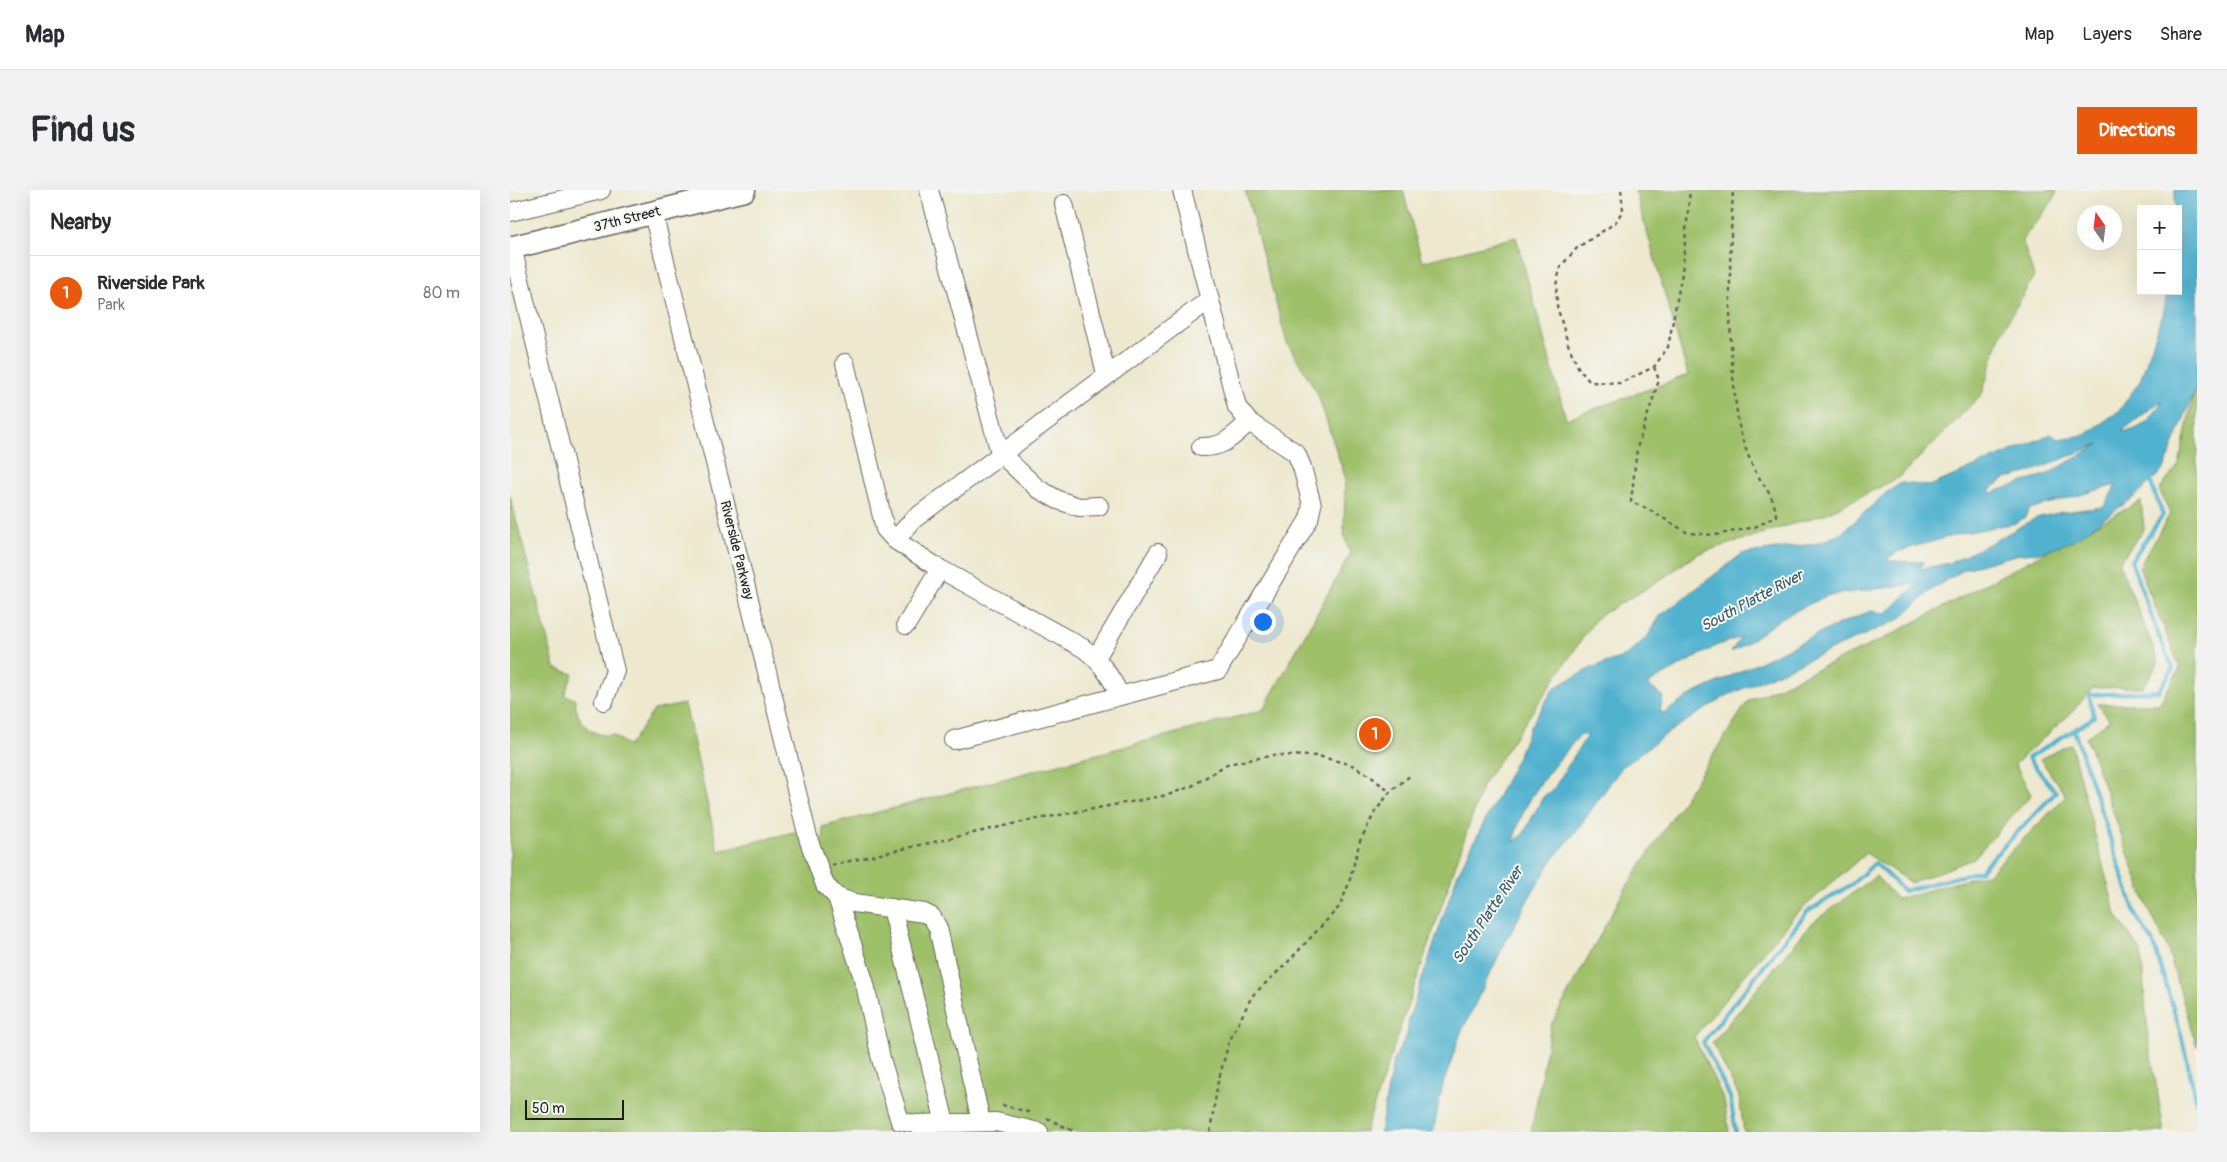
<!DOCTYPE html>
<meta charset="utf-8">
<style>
body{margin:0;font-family:Pangolin,sans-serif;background:#f2f2f3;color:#2b2b33}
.controls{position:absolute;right:15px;top:15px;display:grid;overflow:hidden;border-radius:0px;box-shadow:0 5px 20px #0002}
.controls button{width:45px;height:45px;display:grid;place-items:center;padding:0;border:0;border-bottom:1px solid #e1e1e2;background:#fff;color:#2b2b33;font:25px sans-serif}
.compass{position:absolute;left:1567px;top:15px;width:45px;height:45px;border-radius:50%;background:#fff;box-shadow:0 5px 20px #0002;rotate:346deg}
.scale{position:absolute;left:15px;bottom:12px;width:99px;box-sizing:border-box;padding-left:5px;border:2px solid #1c1c1c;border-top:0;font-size:14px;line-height:18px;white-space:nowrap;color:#1c1c1c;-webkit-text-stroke:4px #f6f6f2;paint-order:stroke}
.you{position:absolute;left:752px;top:431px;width:18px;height:18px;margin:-12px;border:4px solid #fff;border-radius:50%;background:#1a73e8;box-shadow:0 0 0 8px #1a73e833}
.badge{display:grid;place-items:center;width:32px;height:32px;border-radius:50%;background:#ea580c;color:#fff;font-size:16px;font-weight:700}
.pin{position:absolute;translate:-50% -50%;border:2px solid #fff;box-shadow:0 1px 5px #0006}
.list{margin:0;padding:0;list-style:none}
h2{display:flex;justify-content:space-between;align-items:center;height:65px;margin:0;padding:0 20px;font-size:21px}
h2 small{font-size:16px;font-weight:400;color:#7c7c81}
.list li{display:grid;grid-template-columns:32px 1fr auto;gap:15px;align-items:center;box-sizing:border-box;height:75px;padding:0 20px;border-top:1px solid #e1e1e2}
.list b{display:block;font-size:19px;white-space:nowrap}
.list p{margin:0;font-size:16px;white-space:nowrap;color:#7c7c81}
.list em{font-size:16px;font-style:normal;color:#7c7c81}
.map{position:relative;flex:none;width:1687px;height:942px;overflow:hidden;border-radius:0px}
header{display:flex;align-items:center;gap:30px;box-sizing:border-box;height:70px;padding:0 25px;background:#fff;border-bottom:1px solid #e1e1e2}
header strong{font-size:24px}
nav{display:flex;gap:28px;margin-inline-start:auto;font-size:18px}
.intro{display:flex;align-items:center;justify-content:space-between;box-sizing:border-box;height:120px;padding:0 30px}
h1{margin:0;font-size:35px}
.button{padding:12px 22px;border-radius:0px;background:#ea580c;color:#fff;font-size:18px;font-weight:700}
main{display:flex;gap:30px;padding:0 30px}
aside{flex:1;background:#fff;border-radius:0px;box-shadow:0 5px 20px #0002}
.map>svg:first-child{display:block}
.green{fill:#9ec069;stroke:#5d6e42}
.water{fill:#51b2cf;stroke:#366776;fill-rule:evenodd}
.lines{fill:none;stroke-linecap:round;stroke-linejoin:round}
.stream{stroke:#51b2cf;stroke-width:4}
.minor-casing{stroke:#65635a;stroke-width:20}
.major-casing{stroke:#65635a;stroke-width:25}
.path{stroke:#65635a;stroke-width:2.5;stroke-dasharray:4 4;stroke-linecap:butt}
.minor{stroke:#fff;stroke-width:18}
.major{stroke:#fff;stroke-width:22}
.labels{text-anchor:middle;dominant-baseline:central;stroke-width:4;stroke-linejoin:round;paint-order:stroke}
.street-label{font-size:14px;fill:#1c1c1c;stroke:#f6f6f2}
.water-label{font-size:15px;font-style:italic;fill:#315864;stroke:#f6f6f2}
</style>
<header>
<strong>Map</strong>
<nav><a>Map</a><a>Layers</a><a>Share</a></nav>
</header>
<div class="intro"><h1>Find us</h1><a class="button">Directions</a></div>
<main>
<aside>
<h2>Nearby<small></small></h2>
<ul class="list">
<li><span class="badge">1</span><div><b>Riverside Park</b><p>Park</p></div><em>80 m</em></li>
</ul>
</aside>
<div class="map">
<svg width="1687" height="942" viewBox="0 0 1687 942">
<rect width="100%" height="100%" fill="#f6f6f2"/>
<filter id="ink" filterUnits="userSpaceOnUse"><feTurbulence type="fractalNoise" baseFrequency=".02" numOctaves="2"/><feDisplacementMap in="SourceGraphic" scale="10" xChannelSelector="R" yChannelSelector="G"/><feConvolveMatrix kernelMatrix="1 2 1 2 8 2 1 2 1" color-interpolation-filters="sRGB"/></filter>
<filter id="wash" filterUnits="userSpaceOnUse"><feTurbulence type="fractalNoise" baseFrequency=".0096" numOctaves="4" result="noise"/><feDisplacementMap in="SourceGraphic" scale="20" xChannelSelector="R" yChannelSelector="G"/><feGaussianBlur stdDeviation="1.12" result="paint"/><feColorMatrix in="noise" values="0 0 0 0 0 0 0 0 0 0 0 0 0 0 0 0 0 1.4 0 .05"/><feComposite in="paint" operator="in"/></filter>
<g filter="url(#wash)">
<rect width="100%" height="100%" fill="#ede8ce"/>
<!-- green -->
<path class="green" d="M735 0H893L912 72 1006 47 1056 229 1178 185 1125 0H1547L1544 9 1512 50 1524 86 1490 145 1472 204 1390 287 1315 324 1187 364 1143 395 1087 427 973 594 855 942H0V306L45 478 63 484 54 505 65 509C66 532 80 547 103 545L119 556 144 520 175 514 208 661 284 642 314 649 312 637 753 520 840 364 834 344 835 287 807 202 777 153Z
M1687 187V857L1657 757 1636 713 1576 547 1600 530 1587 514H1649L1670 478 1629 377 1660 324 1649 299 1669 275Z
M1631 311 1634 339 1609 373 1649 472 1633 497 1583 498 1562 522 1505 574 1521 605 1463 669 1401 693 1356 663 1284 726 1184 847 1214 910 1219 942H1021L1041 835 1114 701 1238 511 1371 450Z
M1561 554 1606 725 1631 761 1638 846 1654 942H1234L1229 906 1202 853 1302 733 1366 686 1387 709 1480 683 1556 606 1530 569Z"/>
<!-- water -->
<path class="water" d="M1665 0H1687V195L1654 279 1623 308 1562 351 1529 363 1509 364 1455 379 1424 398 1388 430 1216 506 1159 542 1111 578 1065 643 1042 670 1019 708 991 761 950 845 932 898 923 942H870L883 871 897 845 899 828 948 683 1008 567 1020 537 1044 498 1083 477 1116 466 1138 446 1150 426 1232 364 1309 353 1332 343 1376 303 1391 293 1420 296 1541 244 1548 249 1575 245 1609 221 1630 191 1654 121 1657 101H1668V19H1665ZM1652 210C1645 225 1630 243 1612 241ZM1589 254 1538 284 1481 303 1479 300 1495 289 1523 281ZM1606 295 1594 317 1552 322 1526 328 1479 354 1440 373 1410 379 1414 372 1378 371V368L1389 361 1453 343 1506 333 1515 327 1519 319ZM1410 393C1401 397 1387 415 1376 423L1361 421 1329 434 1181 505 1154 523 1150 521 1153 507 1137 494 1208 455 1231 447 1221 462 1234 455 1273 427 1316 406ZM1078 544 1044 598 1033 607 1014 643 1004 652C1010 612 1043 577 1069 546Z"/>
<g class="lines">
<!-- stream -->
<path class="stream" d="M1639 288 1653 325 1621 371 1650 449 1663 478 1649 501 1579 505 1584 527 1564 540 1626 726 1643 752 1671 844 1687 914
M1226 942 1220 907 1193 852 1297 722 1342 694 1365 673 1394 701 1470 681 1546 602 1518 568 1564 540"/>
</g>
</g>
<g filter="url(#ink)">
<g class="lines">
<defs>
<path id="minor" d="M419 0 490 263 527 298 548 310 569 317 589 316
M554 14 596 184
M0 22 91 0
M143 23 299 651 315 695 327 707 355 794 371 869 390 931 405 934 486 932 529 942
M2 57 105 481 94 511
M335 173 375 339 385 350 430 379 573 458C591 471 600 486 610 505
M691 257C714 258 723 246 739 232
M385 350 404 329 699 110
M396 435 430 379
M586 468 648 363
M444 550 708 480 799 329 802 315 792 277 786 263 739 232 727 217 672 0
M327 707 344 713 414 723 422 727 428 738 471 932
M382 718 435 933"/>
<path id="major" d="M0 58 234 0"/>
</defs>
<!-- minor casing -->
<use href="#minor" class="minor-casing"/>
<!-- major casing -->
<use href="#major" class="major-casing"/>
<!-- path -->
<path class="path" d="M1111 0 1113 20 1105 33 1067 58 1051 76 1046 95 1047 116 1059 157 1069 179 1080 192 1110 193 1144 177 1158 157 1172 83 1180 0
M1144 177 1149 190 1127 258 1121 312 1138 319 1178 343 1205 345 1245 337 1266 326C1265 306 1253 296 1244 279 1238 267 1232 249 1229 236 1217 161 1219 75 1223 0
M322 675 512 632 658 605 682 596 717 574 764 565 808 566 842 575 859 585 880 602
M492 915 522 923
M537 928 565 942
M700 942 708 892 719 852 742 806 777 773 830 716 839 693 850 651 865 622 880 602 901 585"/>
<!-- minor -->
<use href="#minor" class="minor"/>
<!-- major -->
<use href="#major" class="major"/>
</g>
</g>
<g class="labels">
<!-- street labels -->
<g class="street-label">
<text transform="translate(117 29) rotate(-14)">37th Street</text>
<text transform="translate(227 360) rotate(76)">Riverside Parkway</text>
</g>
<!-- water labels -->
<g class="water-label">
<text transform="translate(1242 411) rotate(-28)">South Platte River</text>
<text transform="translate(978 725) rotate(-56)">South Platte River</text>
</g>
</g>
</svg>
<div class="controls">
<button>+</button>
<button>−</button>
</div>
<svg class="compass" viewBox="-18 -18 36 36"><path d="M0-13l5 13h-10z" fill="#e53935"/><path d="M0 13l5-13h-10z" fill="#7c7c81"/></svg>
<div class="scale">50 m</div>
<div class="you"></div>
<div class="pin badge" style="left:865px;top:544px">1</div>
</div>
</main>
